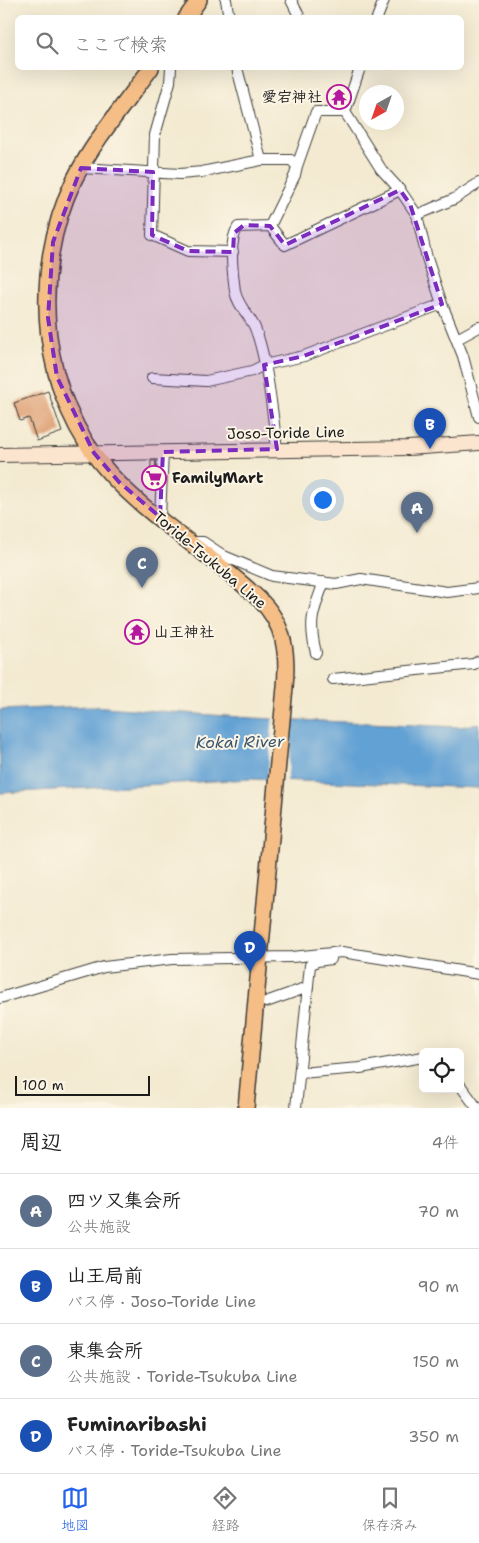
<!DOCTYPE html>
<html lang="ja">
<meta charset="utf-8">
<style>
body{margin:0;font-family:"Shantell Sans","Klee One",sans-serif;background:#f6f6f6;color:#222}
.controls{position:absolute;right:15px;bottom:15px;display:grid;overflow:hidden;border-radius:8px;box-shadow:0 5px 20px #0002}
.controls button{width:45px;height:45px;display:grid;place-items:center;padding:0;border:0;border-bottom:1px solid #e0e0e0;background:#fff;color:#222;font:25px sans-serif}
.compass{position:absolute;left:359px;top:85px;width:45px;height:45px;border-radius:50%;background:#fff;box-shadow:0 5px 20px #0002;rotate:220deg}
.scale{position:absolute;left:15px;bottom:12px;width:135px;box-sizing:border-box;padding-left:5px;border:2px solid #1c1c1c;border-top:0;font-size:14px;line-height:18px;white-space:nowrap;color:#1c1c1c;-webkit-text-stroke:4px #fcf5e5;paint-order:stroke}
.you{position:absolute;left:322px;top:499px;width:18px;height:18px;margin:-12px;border:4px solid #fff;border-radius:50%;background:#1a73e8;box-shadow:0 0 0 8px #1a73e833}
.badge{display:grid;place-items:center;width:32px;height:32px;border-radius:50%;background:#2563eb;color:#fff;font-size:16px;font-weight:700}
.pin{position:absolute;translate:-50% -41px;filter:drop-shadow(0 1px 2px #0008)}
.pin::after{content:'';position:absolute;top:26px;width:18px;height:15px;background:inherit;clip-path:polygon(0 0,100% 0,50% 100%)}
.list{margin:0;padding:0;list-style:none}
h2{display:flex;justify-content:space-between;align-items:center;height:65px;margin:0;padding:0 20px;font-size:21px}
h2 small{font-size:16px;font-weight:400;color:#767676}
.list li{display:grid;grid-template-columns:32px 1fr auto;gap:15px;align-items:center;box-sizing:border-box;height:75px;padding:0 20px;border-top:1px solid #e0e0e0}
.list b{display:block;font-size:19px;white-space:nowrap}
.list p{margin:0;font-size:16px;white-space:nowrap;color:#767676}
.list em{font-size:16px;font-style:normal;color:#767676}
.icon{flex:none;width:28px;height:28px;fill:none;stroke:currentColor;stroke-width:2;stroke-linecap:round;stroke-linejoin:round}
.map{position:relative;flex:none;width:479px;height:1108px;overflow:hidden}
.search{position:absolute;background:#fff;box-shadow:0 5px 20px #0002;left:15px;right:15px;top:15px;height:55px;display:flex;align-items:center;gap:12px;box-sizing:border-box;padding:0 18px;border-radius:8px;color:#767676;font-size:19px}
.sheet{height:365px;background:#fff}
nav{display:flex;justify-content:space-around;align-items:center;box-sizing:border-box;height:70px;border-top:1px solid #e0e0e0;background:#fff;font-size:14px;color:#767676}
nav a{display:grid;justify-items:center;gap:2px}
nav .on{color:#2563eb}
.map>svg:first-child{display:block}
.water{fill:#62a1d4;stroke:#3f5e78}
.pier{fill:#f3ead1}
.building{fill:#db9869}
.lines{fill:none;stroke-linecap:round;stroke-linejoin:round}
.minor-casing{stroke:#3c3b37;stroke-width:12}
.secondary-casing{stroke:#3c3b37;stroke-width:16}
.primary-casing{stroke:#3c3b37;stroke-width:18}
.minor{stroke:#fff;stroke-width:10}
.secondary{stroke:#fbe5cf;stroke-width:14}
.primary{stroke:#f6be87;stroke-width:15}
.marked{fill:#7b2cbf;fill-opacity:0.2;stroke:#7b2cbf;stroke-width:4;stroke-dasharray:10 6;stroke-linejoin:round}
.labels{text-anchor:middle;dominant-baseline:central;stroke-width:4;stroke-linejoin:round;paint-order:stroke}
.poi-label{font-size:15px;font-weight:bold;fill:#1c1c1c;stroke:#fcf5e5;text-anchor:start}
.street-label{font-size:15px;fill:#1c1c1c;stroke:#fcf5e5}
.water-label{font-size:16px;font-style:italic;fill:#3c586f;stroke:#fcf5e5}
</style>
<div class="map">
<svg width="479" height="1108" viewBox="0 0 479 1108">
<rect width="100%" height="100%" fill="#fcf5e5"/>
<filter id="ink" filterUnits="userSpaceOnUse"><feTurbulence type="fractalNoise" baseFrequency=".02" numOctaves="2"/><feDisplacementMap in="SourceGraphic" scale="10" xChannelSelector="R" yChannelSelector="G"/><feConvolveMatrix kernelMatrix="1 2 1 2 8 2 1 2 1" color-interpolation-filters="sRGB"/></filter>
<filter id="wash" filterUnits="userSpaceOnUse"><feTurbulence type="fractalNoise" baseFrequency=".0096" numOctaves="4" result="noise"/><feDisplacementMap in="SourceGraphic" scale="20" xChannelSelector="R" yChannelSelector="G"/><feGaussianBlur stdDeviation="1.12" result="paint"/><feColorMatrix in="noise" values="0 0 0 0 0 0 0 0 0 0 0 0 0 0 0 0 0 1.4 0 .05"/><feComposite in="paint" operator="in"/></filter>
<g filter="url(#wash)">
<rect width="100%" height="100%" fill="#f3ead1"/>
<!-- water -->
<path class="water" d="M91 706 253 718 460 727 479 723V788L251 779 0 793V710Z"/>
<!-- pier -->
<path class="pier" d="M273 716H293L287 783 267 782Z"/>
<g id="blocks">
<!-- building -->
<path class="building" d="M48 391 62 432 37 441 29 418 20 421 14 403Z
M436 426 437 437 426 438V435H423L422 427Z
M151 461H156L154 490 150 489Z"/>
</g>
</g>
<g filter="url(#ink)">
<use href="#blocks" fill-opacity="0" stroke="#3c3b37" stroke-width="1"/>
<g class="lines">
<defs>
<path id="minor" d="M226 0 229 18
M291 0 300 18
M377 18 384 0
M171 68 170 82 155 135 152 235 188 251 233 252
M237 68 261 160
M360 68 345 112 381 169 400 190 417 215 427 258 442 304 463 356 479 417
M297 166 316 112H345
M81 168 180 174 202 172 261 160H291L297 166 295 175 270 226
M417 215 454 199 479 183
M270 226 238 227C228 242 233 274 235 291 237 305 250 316 255 328 267 358 273 416 277 449
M270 226 285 245 400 190
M457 339 479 327
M152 378 206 381 252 371 264 365 304 356 442 304
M160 517 163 452
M191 542H203L224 556 272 576 336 584 361 579 447 592 479 588
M316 653C308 621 313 612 324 582
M333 679 474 664 479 661
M0 998 104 967 172 959 292 957 342 952 479 974
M266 1002 308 987
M300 1073 360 1068 423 1057
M460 1085 477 1108
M296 1108 310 965 317 961 331 959 332 952"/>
<path id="secondary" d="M0 455 408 448 479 443"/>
<path id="primary" d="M186 18 199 0
M151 68C125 104 94 140 74 180 29 274 39 397 111 475 153 521 214 556 259 599 285 624 288 653 285 687L246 1108"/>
</defs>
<!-- minor casing -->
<use href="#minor" class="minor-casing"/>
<!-- secondary casing -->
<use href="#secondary" class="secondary-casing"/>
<!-- primary casing -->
<use href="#primary" class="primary-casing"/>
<!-- minor -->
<use href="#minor" class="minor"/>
<!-- secondary -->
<use href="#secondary" class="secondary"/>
<!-- primary -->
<use href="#primary" class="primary"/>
</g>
</g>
<!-- marked area -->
<path class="marked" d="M81 168 153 172 152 235 188 251 233 252 234 233 244 225 270 226 285 245 400 190 410 204 442 304 304 356 264 365 277 449 163 452 160 517 119 482 94 453 57 377 48 318 53 242Z"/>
<!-- icons -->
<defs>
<symbol id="temple-ring" viewBox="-11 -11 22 22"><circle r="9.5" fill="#fcf5e5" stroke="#b5179e" stroke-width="1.5"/><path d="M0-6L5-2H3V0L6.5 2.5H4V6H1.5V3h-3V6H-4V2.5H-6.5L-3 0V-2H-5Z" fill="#b5179e"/></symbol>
<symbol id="supermarket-ring" viewBox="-11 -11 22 22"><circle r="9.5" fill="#fcf5e5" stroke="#b5179e" stroke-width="1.5"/><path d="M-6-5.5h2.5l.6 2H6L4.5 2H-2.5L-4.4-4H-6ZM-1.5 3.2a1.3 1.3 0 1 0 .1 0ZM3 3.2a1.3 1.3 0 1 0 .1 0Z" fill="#b5179e"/></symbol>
</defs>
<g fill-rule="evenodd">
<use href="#temple-ring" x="325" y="83" width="28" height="28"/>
<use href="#supermarket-ring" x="140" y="464" width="28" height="28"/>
<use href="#temple-ring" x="123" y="618" width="28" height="28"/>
</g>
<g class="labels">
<!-- poi labels -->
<g class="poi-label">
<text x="322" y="97" text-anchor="end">愛宕神社</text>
<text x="172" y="478">FamilyMart</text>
<text x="154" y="632">山王神社</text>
</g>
<!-- street labels -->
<g class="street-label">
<text transform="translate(286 433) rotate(-1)">Joso-Toride Line</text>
<text transform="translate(210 560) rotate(40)">Toride-Tsukuba Line</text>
</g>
<!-- water labels -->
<g class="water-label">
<text transform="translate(240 742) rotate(-1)">Kokai River</text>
</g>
</g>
</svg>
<div class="controls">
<button><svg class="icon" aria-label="locate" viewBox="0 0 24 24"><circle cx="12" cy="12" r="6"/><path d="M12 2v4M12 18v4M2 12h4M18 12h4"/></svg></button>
</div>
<svg class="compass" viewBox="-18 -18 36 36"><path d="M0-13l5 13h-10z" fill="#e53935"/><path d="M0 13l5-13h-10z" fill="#767676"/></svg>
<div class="scale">100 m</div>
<div class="you"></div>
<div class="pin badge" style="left:417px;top:533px;background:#5c6f8a">A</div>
<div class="pin badge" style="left:430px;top:449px;background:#1a4fb4">B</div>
<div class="pin badge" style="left:142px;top:588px;background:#5c6f8a">C</div>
<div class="pin badge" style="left:250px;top:972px;background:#1a4fb4">D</div>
<div class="search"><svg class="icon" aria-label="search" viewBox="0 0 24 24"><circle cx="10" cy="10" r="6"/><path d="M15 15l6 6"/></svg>ここで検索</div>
</div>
<section class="sheet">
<h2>周辺<small>4件</small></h2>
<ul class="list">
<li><span class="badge" style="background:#5c6f8a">A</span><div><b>四ツ又集会所</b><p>公共施設</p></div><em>70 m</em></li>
<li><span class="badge" style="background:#1a4fb4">B</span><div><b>山王局前</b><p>バス停 · Joso-Toride Line</p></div><em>90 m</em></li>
<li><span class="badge" style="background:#5c6f8a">C</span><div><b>東集会所</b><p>公共施設 · Toride-Tsukuba Line</p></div><em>150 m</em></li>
<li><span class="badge" style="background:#1a4fb4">D</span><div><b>Fuminaribashi</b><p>バス停 · Toride-Tsukuba Line</p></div><em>350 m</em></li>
</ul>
</section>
<nav>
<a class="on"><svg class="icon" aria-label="map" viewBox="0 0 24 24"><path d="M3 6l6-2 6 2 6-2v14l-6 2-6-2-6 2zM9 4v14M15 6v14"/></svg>地図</a>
<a><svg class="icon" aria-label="directions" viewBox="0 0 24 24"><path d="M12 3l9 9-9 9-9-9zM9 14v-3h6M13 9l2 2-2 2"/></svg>経路</a>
<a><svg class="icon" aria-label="saved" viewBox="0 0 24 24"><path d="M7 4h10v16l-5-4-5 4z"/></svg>保存済み</a>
</nav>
